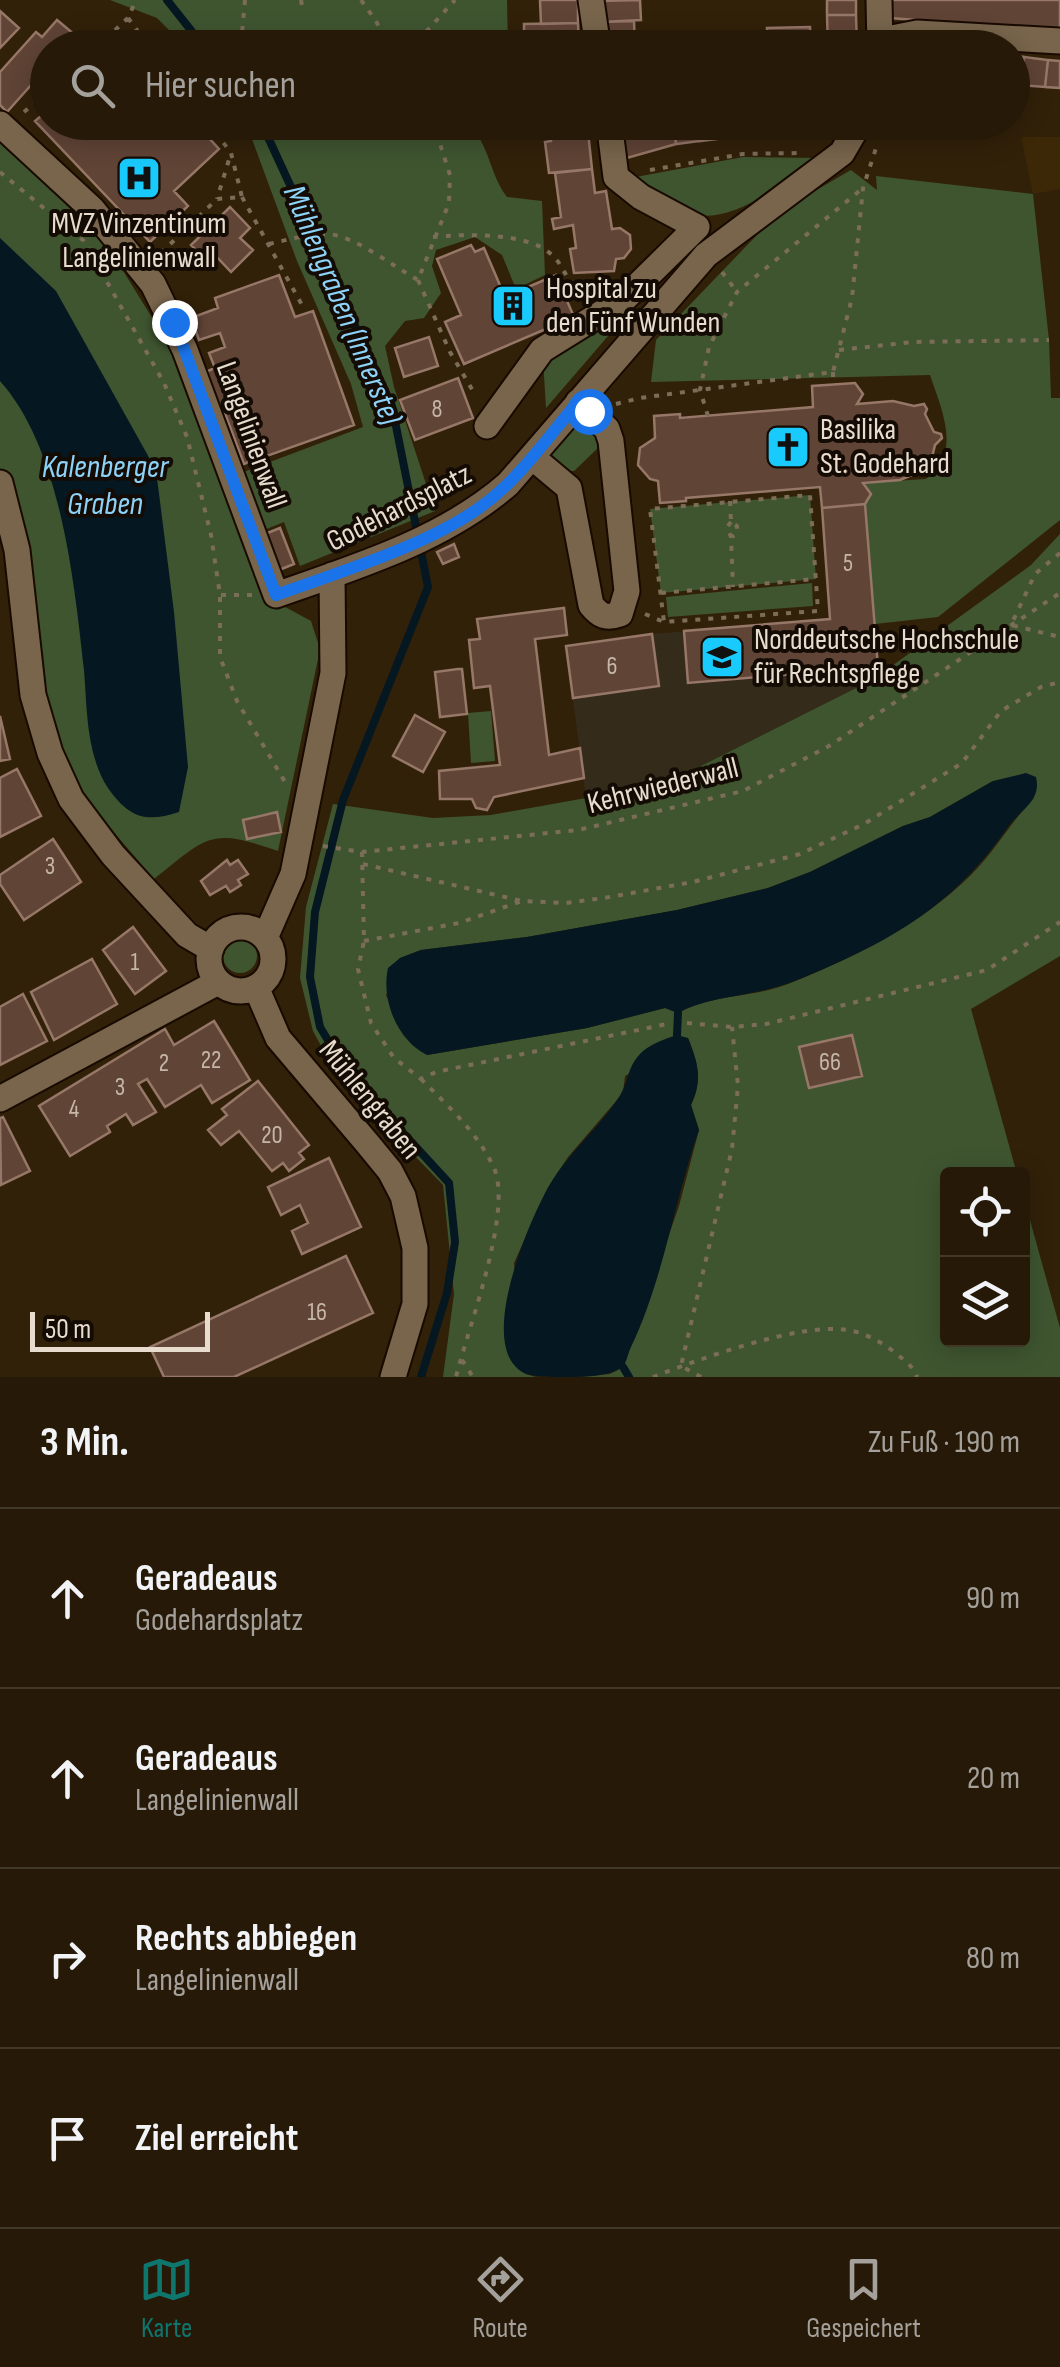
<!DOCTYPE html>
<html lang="de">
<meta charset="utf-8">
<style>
body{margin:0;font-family:"Sofia Sans Condensed",sans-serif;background:#322615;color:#f1f3f6}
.controls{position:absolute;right:30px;bottom:30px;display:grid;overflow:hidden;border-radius:10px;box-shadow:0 5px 25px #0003}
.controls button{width:90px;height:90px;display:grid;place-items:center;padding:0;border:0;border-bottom:2px solid #423828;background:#261907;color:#f1f3f6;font:50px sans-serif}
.scale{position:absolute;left:30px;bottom:25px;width:180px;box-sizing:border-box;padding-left:10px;border:5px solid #e7dcce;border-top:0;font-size:28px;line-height:35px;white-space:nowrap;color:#e7dcce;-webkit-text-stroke:8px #140c04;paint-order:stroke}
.stop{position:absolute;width:30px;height:30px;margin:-22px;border:8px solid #1a73e8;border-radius:50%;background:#fff}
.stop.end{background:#1a73e8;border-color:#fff;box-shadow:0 2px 10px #0008}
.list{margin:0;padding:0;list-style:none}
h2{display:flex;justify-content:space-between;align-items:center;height:130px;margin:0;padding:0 40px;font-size:42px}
h2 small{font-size:32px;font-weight:400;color:#a4a09b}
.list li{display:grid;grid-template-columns:65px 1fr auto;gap:30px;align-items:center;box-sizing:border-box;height:180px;padding:0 40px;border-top:2px solid #423828}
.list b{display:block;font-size:38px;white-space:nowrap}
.list p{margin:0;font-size:32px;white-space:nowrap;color:#a4a09b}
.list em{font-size:32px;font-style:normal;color:#a4a09b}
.icon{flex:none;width:55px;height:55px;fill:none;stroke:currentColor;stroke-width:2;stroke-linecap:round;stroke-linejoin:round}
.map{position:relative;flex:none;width:1060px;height:1377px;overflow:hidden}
.search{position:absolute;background:#261907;box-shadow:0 5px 25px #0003;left:30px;right:30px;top:30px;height:110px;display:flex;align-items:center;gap:25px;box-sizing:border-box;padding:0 35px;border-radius:55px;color:#a4a09b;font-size:38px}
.sheet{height:850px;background:#261907}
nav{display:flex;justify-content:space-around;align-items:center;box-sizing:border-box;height:140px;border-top:2px solid #423828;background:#261907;font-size:28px;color:#a4a09b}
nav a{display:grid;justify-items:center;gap:5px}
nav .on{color:#0f766e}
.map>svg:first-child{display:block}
.commercial{fill:#342b1b}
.built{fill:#3c2707}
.green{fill:#3f5530;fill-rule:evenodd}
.water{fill:#051821}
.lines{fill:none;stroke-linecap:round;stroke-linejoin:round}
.stream{stroke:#051821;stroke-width:8}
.building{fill:#604436;stroke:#967768;stroke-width:2.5}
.minor-casing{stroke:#190a00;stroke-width:29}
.path{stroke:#7c6d59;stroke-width:4;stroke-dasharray:5 8;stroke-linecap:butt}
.minor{stroke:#78654c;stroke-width:25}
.route{stroke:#1a73e8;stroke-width:12}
.labels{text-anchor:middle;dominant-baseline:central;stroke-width:8;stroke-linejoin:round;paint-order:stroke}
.number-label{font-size:25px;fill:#c5b6a8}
.poi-label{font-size:30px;fill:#e7dcce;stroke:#140c04;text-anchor:start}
.street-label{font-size:30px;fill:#e7dcce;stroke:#140c04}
.water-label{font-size:32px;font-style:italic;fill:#8dd3f9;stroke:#140c04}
</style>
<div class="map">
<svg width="1060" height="1377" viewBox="0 0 1060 1377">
<rect width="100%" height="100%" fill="#322109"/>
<!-- commercial -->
<path class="commercial" d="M865 504 878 667 874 679 685 774 586 798 566 646 652 634 830 619 822 508Z"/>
<!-- built -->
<path class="built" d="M1021 137H1060V189L1033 194Z"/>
<!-- green -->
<path class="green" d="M110 0H507L508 47H186L157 18Z
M240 123H467C490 143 489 174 507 197L542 201 545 275 516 289 502 255 475 237 436 250 432 266 441 293 424 318 405 321 385 346 394 387 435 511 300 566 284 522 259 532 241 473 363 427 351 384 297 261 252 139Z
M0 138 109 248 167 342 263 595 311 621 318 643V659L278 851C210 827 208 836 154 879L87 801 41 702 0 479Z
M743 157 817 158C782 183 728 231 681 211 662 202 643 189 625 179Z
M851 170 877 190 876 176 1033 194 1049 340 1051 398H1060V520L938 617 875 624 864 500 871 494 863 483 926 479C963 454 941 408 930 375L651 382 656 340 780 211Z
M627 314 546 408 543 359Z
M580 417 601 436 598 448 574 471H566L549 458 548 452Z
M810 495 816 579 661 593 650 509Z
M1060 534V956L971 1009 1017 1174H948V1340H1022L1023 1195 1060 1328V1377H580L610 1374 623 1367 679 1206 699 1130 691 1105C703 1080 698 1064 688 1038L625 1076 623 1093 568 1157 547 1189 514 1263 526 1374 536 1377H443L454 1294 443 1185 338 1077 313 1031 300 978 306 907 333 804 433 818 491 815 586 798 685 774 874 679 1031 565ZM993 781 1034 798C1011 822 995 851 971 875 919 926 855 957 788 984 752 998 712 994 678 1013L665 1008 587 1028 427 1055 404 1036 386 995 400 958 421 950 527 937 677 910 768 888 810 872 903 826 930 817Z
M812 583 813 606 668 617 666 597Z
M491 711 495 761 471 763 468 713Z
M223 956a17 17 0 1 1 34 0a17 17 0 1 1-34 0Z"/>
<!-- water -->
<path class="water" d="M0 238 56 291 156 470 174 612 188 767 179 812C146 823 129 818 108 788 86 755 87 707 84 670 74 581 61 449 0 381Z
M1026 773 1036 777C1042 801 1020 810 1008 827 961 895 906 933 830 966 814 973 797 981 780 986 745 997 710 996 678 1013L665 1008 587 1028 427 1055C397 1040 381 1000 388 968L400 958 421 950 527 937 677 910 768 888 810 872 903 826 930 817 993 781Z
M677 1035 688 1038C698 1063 703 1079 691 1105L699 1130C674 1201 664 1278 631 1347 628 1352 627 1363 622 1367 611 1377 579 1377 564 1377 552 1377 537 1377 526 1374 473 1350 529 1221 549 1186 568 1153 598 1129 619 1097 629 1082 627 1065 643 1051 653 1043 665 1039 677 1035Z"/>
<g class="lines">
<!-- stream -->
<path class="stream" d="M167 0 205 48
M261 122 392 406 428 587 343 800 315 912 310 977 320 1027 347 1072 449 1183 455 1242 447 1293 421 1377
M677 1035 678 1013
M623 1367 629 1377"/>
</g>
<!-- building -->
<path class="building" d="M540 0H578V23L541 24Z
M640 0 641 20 601 22 599 1Z
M827 0H856V15H827Z
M889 0H1060V31L890 18Z
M0 11 19 28 0 48Z
M827 15H856L857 48H828Z
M57 20 81 40 74 48H48V66L7 112 0 105V72L36 32 42 37Z
M634 21 635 48H602L601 22Z
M578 23 579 48H524V24Z
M810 27 811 48H768L767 28Z
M1012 56 1024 57 1020 85 1012 84Z
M1024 57 1048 60 1045 87 1020 85Z
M1048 60 1060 61V88L1045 87Z
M48 110V122H194L219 149 174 191 188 206 150 242 35 121Z
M549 122H587L592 169 549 173 545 142 551 141Z
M612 122H673L676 144 620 160Z
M673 122H697L700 141 676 144Z
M697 122H724L726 138 700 141Z
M724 122H758V134L726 138Z
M758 122H802L803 131 758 134Z
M802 122H836V131H803Z
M592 169 595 193 606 191 612 229 620 228 630 235 631 249 624 258 616 259 614 271 574 273 570 249 576 248 573 225 554 229 552 219 561 217 555 173Z
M230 207 250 228 240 238 253 250 231 272 214 254 207 261 191 245Z
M471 245 475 252 484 248 505 297 556 275 574 317 464 364 445 322 461 315 437 259Z
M279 275 295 317 313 311 354 425 244 464 223 408 217 410 203 373 215 368 209 353 225 347 220 333 199 340 191 318 218 308 215 298Z
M429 337 438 366 404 377 395 348Z
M458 378 473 418 415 440 400 400Z
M855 383 863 394 857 404 893 401 914 406 924 404 927 409 925 414 934 432 941 434 942 438 935 445 928 474 919 472 900 480 863 483 871 494 865 504 822 508 820 487 686 498V501L660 503 658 481 650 479 638 465 640 448 655 438 654 416 680 414V418L813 407 812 386Z
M865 504 878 667 688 683 684 631 830 619 822 508Z
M280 528 294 564 274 572 260 536Z
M454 544 459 557 443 564 437 552Z
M564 608 567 635 535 639 549 755 580 748 584 778 494 797 487 810 476 808 472 799H440L439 771 500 765 490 686 474 688 469 640 480 639 477 619Z
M652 634 659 686 573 698 566 646Z
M458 669H462L467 714 440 717 435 672Z
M415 715 445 732 423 772 393 756Z
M0 716 10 759 0 761Z
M17 769 41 816 0 837V778Z
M277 812 281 832 247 839 243 820Z
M53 839 81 882 24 920 0 884V875Z
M227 860 230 865 238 860 248 874 238 880 241 885 230 892 226 886 210 895 201 881Z
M133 927 166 971 135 994 103 950Z
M92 959 117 1004 54 1040 31 992Z
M23 994 47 1041 0 1065V1007Z
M214 1021 250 1080 212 1103 201 1085 165 1107 147 1079 138 1084 156 1112 133 1125 126 1114 107 1126 110 1132 70 1156 39 1106 165 1029 174 1045Z
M852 1035 862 1076 809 1088 799 1047Z
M258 1081 309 1145 299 1153 304 1159 289 1171 283 1163 272 1171 239 1131 221 1145 208 1130 227 1115 222 1109Z
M3 1117 30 1171 1 1185 0 1118Z
M329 1158 361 1227 302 1254 292 1231 308 1223 300 1205 281 1215 268 1187Z
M346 1256 373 1313 234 1377H164L150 1347Z"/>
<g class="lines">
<defs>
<path id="minor" d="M591 0 598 48
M879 0 880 48
M882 40 917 33 1060 41
M609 122 616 177 641 197 697 227
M0 124 92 209 153 284 185 350 276 595C356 567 444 540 508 484L706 255 842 153 860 122
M487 426 542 350 624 299 697 227
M532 457 569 488 591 605C600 616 606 619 620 614L627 591 611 441 607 429 578 402
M0 483 17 550 33 695 50 753 71 799 113 855 187 935 211 949
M209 959a32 32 0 1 1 64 0a32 32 0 1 1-64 0Z
M265 938 293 874 333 673 332 575
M256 987 278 1038 367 1143 390 1171 403 1196 415 1248V1304L393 1377
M0 1099 218 982"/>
</defs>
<!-- minor casing -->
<use href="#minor" class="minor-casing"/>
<!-- path -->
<path class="path" d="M245 0 242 33 249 48
M301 0 302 6
M361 0 376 21 389 48
M128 18 150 48
M96 48 128 18 136 0
M391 48 425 33 455 0
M24 112 48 91
M208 122 231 153
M650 170 743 154 799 153
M0 172 84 241 164 383 187 437 211 535 220 595V657L237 701 285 782
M242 197 302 305
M433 237C464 234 527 232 551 254 564 265 563 278 581 290L591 288
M269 244C287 240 307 234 325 234 351 233 394 267 418 280L449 203 450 175 433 122
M161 253 217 199 242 197 231 153 217 199
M722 272 737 292
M418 280 450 352 476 396
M839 350 913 342 1049 340
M833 372V384
M616 404 640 398 833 372 852 298 863 188 878 142
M708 416 700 390 709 347 737 292 863 188
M730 501 731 522 737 526V533L732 537
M731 522 727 527 731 537 733 587
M1060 553 1035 574 1011 625 1060 637
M661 593 815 579
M221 595H252
M645 614 664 622 818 611 810 495 650 509 664 622
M323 846 362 852 578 830 743 791 829 746 1060 593
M362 852 364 941 358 969 371 1023 394 1058 421 1079 436 1072 667 1024
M363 864 522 901
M364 941 459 923 522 901 566 903 604 898 693 882 800 854 864 824 962 763 1001 711 1041 687 1060 682
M687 1023 732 1027 766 1024 987 970 1060 922
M421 1079C448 1106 478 1133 494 1168 513 1212 468 1328 456 1377
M462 1360 473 1377
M653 1377C700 1359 800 1322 848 1330 866 1333 883 1343 897 1354 906 1362 913 1366 917 1377
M701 1377 681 1366 732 1149 738 1086 732 1027"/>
<!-- minor -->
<use href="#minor" class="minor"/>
</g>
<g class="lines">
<!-- route -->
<path class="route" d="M174 322 276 595C337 573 432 544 483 505 520 478 548 437 578 402L589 411"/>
</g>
<!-- icons -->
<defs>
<symbol id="hospital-square" viewBox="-11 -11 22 22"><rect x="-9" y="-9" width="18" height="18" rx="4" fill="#19cafc" stroke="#140c04"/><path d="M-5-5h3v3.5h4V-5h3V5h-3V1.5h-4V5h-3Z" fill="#111"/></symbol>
<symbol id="building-square" viewBox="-11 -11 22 22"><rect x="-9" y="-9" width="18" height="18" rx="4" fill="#19cafc" stroke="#140c04"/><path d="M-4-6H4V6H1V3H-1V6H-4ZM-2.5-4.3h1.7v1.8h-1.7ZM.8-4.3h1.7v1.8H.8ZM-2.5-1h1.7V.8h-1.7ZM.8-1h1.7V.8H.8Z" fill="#111"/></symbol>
<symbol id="church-square" viewBox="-11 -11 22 22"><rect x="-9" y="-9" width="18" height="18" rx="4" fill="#19cafc" stroke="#140c04"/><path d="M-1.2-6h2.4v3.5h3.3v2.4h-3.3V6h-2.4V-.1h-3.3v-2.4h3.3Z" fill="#111"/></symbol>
<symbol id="university-square" viewBox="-11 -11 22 22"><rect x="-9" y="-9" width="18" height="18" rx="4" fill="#19cafc" stroke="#140c04"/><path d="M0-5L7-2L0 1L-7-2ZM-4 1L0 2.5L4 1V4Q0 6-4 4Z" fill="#111"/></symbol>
</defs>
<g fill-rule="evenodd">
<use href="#hospital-square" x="114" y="153" width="50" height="50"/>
<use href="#building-square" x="488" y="281" width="50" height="50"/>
<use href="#church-square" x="763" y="422" width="50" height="50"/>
<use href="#university-square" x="697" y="632" width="50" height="50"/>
</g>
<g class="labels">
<!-- number labels -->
<g class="number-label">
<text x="437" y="409">8</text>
<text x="848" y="563">5</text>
<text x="612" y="666">6</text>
<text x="50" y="866">3</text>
<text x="135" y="962">1</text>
<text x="211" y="1060">22</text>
<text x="830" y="1062">66</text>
<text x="164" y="1063">2</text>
<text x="120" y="1087">3</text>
<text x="74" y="1109">4</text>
<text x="272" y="1135">20</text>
<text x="317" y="1312">16</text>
</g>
<!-- poi labels -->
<g class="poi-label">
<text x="139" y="224" text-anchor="middle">MVZ Vinzentinum<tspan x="139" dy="34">Langelinienwall</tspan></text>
<text x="546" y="289">Hospital zu<tspan x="546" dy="34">den Fünf Wunden</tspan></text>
<text x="820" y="430">Basilika<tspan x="820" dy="34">St. Godehard</tspan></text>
<text x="754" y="640">Norddeutsche Hochschule<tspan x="754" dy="34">für Rechtspflege</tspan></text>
</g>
<!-- street labels -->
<g class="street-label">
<text transform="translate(251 435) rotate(70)">Langelinienwall</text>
<text transform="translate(399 508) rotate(-27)">Godehardsplatz</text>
<text transform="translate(663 786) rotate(-14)">Kehrwiederwall</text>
<text transform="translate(370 1100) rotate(51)">Mühlengraben</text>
</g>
<!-- water labels -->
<g class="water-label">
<text transform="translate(342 305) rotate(67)">Mühlengraben (Innerste)</text>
<text x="105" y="467">Kalenberger<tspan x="105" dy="37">Graben</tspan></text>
</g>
</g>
</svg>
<div class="controls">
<button><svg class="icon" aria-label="locate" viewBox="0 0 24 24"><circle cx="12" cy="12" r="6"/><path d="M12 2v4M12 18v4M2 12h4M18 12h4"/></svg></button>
<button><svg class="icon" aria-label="layers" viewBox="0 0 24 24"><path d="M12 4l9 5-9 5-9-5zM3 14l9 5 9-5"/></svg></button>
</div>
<div class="scale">50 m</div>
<div class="stop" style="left:589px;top:411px"></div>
<div class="stop end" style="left:174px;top:322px"></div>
<div class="search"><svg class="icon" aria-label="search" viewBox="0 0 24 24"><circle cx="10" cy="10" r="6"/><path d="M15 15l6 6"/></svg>Hier suchen</div>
</div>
<section class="sheet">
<h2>3 Min.<small>Zu Fuß · 190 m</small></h2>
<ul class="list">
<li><svg class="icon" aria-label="ahead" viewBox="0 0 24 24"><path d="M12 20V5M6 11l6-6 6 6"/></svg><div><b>Geradeaus</b><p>Godehardsplatz</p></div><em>90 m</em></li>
<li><svg class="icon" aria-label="ahead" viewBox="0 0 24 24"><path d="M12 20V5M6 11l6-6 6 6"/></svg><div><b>Geradeaus</b><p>Langelinienwall</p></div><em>20 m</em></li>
<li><svg class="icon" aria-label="right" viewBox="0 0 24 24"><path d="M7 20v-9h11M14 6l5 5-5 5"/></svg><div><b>Rechts abbiegen</b><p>Langelinienwall</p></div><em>80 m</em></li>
<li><svg class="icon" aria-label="arrive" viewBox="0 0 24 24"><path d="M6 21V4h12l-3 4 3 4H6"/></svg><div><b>Ziel erreicht</b></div></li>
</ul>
</section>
<nav>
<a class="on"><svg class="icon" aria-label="map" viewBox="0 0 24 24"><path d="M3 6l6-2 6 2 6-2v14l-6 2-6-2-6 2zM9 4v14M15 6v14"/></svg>Karte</a>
<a><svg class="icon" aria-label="directions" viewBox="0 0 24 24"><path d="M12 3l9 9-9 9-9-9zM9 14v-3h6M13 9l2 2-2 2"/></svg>Route</a>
<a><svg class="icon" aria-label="saved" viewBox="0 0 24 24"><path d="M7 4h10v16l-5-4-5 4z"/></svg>Gespeichert</a>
</nav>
